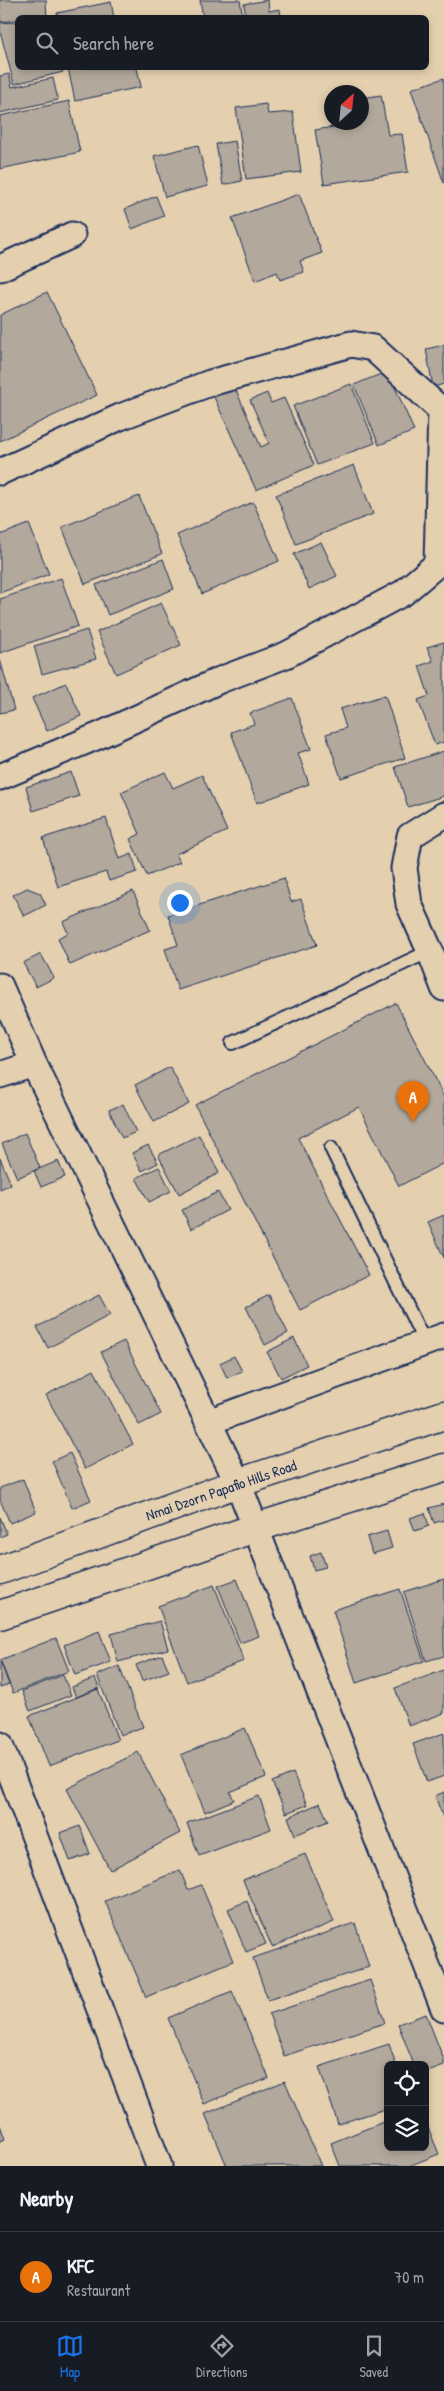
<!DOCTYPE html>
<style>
body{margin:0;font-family:"Patrick Hand",sans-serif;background:#242831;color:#f1f3f6}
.controls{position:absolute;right:15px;bottom:15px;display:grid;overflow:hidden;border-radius:8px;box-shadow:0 2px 8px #0003}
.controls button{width:45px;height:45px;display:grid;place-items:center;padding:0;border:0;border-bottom:1px solid #363941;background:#171b24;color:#f1f3f6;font:25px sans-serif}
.compass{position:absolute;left:324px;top:85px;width:45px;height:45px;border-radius:50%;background:#171b24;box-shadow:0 2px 8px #0003;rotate:27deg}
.you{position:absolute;left:179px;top:902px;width:18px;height:18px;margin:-12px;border:4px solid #fff;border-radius:50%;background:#1a73e8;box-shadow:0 0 0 8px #1a73e833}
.badge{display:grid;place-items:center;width:32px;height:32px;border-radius:50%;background:#1a73e8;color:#fff;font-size:16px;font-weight:700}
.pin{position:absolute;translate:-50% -41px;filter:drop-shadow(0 1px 2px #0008)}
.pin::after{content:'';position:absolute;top:26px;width:18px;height:15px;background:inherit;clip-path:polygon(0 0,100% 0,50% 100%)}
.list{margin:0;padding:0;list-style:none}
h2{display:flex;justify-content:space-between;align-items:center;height:65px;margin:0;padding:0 20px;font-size:21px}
h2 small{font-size:16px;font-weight:400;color:#9ea1a6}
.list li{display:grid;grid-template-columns:32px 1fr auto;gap:15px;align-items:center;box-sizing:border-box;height:90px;padding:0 20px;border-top:1px solid #363941}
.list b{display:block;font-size:19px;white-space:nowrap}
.list p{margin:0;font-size:16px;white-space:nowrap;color:#9ea1a6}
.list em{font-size:16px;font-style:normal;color:#9ea1a6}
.icon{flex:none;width:28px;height:28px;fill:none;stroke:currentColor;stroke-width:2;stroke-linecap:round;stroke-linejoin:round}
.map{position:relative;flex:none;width:444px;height:2166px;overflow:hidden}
.search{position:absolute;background:#171b24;box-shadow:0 2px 8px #0003;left:15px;right:15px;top:15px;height:55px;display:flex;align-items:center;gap:12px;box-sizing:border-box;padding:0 18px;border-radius:8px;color:#9ea1a6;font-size:19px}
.sheet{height:155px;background:#171b24}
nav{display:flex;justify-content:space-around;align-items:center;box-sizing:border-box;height:70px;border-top:1px solid #363941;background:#171b24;font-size:14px;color:#9ea1a6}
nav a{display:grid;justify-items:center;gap:2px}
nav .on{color:#1a73e8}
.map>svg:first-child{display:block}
.building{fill:#b2a89b;stroke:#1b2f5e}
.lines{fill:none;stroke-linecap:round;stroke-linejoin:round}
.lane-casing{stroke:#1b2f5e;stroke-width:16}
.street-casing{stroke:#1b2f5e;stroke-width:29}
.secondary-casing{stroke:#1b2f5e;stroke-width:31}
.lane{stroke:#e4d0af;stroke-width:12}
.street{stroke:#e4d0af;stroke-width:25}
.secondary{stroke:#e4d0af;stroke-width:28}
.labels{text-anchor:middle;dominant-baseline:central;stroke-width:4.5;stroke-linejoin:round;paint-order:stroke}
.street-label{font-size:15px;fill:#1b2f5e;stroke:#e4d0af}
</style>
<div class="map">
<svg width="444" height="2166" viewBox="0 0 444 2166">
<rect width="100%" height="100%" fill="#e4d0af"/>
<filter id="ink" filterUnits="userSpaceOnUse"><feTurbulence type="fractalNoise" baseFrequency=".02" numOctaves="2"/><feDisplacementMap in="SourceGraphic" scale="10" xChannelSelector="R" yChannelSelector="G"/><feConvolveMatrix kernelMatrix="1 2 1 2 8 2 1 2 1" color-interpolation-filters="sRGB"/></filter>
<g filter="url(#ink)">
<!-- building -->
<path class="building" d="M0 0H46L47 18H18V20L0 22Z
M200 0H240L243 18H203Z
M268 0 269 11 280 9 281 18H246L244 4Z
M111 2 114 18H58L57 13Z
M18 22V68H62L63 72 14 84 0 31V23Z
M68 68H137L141 87 75 101Z
M9 74 12 87 53 78 58 100 0 113V76Z
M444 78V183L411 89Z
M381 95 388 135 402 134 408 172 324 184 315 130 340 126 339 122H362V98Z
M69 101 80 152 0 169V116Z
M266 104 268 114 293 112 301 172 246 179 236 108Z
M235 141 242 181 223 185 216 144Z
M198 145 208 186 165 197 154 156Z
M299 194 322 253 300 261 304 272 280 280 277 272 255 281 232 218Z
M156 196 164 216 132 229 125 209Z
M47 292 97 395 0 441V315Z
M444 345V384L433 387 426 349Z
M388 371 414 431 379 445 354 385Z
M351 384 375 443 317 465 293 406Z
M235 388 261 447 269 443 250 400 267 393 271 403 284 398 314 465 256 490 214 397Z
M354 465 373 514 296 544 276 495Z
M139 496 162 554 85 584 62 527Z
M253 502 279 561 202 594 177 535Z
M29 524 49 574 0 593V535Z
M321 542 337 576 309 589 294 554Z
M163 559 174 589 108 615 96 585Z
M61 578 78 626 0 653V599Z
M161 603 181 645 116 674 97 632Z
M87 630 96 659 42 674 34 646Z
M444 642V742L435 745 418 700 429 696 419 666 433 661 427 647Z
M0 659 14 710 0 713Z
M66 683 81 716 47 731 32 698Z
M385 695 405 758 341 778 326 734 346 728 340 709Z
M292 698 311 749 298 753 309 784 257 803 231 732 254 724 250 713Z
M444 751V796L408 807 395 767Z
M71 772 79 796 33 811 26 787Z
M165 772 173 788 202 775 227 831 176 854 180 862 147 876 130 839 140 834 121 792Z
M106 818 119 859 132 854 137 872 109 881 106 872 58 887 43 838Z
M284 878 291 902 301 899 317 945 178 990 165 949 178 945 168 915Z
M27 888 40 893 46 905 24 916 13 895Z
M133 891 150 930 70 965 58 938 68 933 63 922Z
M41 954 54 978 36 987 23 963Z
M396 1003 444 1097V1163L399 1186 359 1107 298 1138 369 1275 300 1310 195 1105Z
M170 1067 189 1104 154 1122 135 1085Z
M123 1104 136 1132 122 1138 109 1110Z
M25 1133 40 1168 17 1178 2 1144Z
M199 1135 219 1173 179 1194 158 1155Z
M148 1145 158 1163 142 1171 132 1153Z
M0 1158 11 1184 0 1189Z
M58 1161 65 1177 41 1187 34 1171Z
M159 1167 171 1191 149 1202 136 1178Z
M218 1192 228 1210 191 1229 182 1210Z
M444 1215V1258L428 1222Z
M99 1295 110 1315 48 1348 37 1327Z
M269 1295 288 1333 265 1345 246 1307Z
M294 1338 307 1365 281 1378 267 1352Z
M124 1341 161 1414 139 1425 101 1352Z
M234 1356 242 1371 227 1378 220 1363Z
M94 1370 133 1444 85 1469 46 1395Z
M70 1453 91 1500 72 1508 52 1461Z
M23 1479 36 1512 10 1523 0 1500V1488Z
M444 1504V1520L434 1523 429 1508Z
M425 1513 429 1526 415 1531 410 1518Z
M0 1517 7 1534 0 1537Z
M387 1531 392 1548 372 1554 367 1537Z
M321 1552 326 1567 314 1570 310 1556Z
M237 1579 259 1636 240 1643 218 1586Z
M444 1579V1656L426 1661 404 1592Z
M214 1585 244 1661 187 1682 158 1606Z
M400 1589 424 1661 356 1683 333 1610Z
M160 1621 168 1649 118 1662 111 1634Z
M99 1631 111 1662 75 1675 64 1645Z
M56 1638 69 1671 13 1693 0 1660Z
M162 1655 169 1671 142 1681 136 1665Z
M0 1660 9 1685 0 1688Z
M119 1666 143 1727 120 1735 97 1675Z
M444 1670V1713L409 1726 395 1688Z
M63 1675 71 1695 30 1711 22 1691Z
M95 1678 99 1688 76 1697 72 1687Z
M98 1689 118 1740 49 1766 29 1716Z
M245 1728 266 1777 230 1792 234 1800 205 1812 181 1755Z
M444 1733V1776L427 1782 413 1744Z
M138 1752 180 1833 110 1870 67 1789Z
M293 1773 307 1805 286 1813 272 1782Z
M444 1792V1820L435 1796Z
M259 1796 271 1829 199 1856 187 1823Z
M320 1803 328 1821 295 1835 288 1817Z
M80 1826 90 1854 70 1861 60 1833Z
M305 1854 334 1922 272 1947 243 1880Z
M180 1870 188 1890 201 1885 233 1961 146 1997 105 1901Z
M247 1901 266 1944 246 1952 228 1909Z
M355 1923 369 1967 268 2000 253 1958Z
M370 1980 385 2023 284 2056 269 2014Z
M232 1991 269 2078 204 2104 168 2018Z
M426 2014 444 2060V2066L425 2073V2065H414L398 2024Z
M389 2044 396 2065H388V2108L338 2124 319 2067Z
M285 2081 321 2166H227L205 2114Z
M388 2120V2147H425V2120L439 2154 409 2166H340L331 2143Z
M0 2125 5 2139 0 2141Z"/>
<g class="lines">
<defs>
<path id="lane" d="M233 1043 430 951
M331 1148 425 1343"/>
<path id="street" d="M0 268 72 235
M0 472 120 417 210 383 351 344 373 348 441 410 437 564 403 593 286 655 220 680 98 736 0 777
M444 815 410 836 404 868 409 904 430 951 444 988
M0 986 34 1064 238 1483 444 2009
M0 1075 34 1064
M208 1422 444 1336
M0 1745 159 2166"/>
<path id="secondary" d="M0 1570 238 1483 444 1415
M0 1615 255 1528 444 1468"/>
</defs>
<!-- lane casing -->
<use href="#lane" class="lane-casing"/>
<!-- street casing -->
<use href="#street" class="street-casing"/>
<!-- secondary casing -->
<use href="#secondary" class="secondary-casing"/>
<!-- lane -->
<use href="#lane" class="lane"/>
<!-- street -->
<use href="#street" class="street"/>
<!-- secondary -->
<use href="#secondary" class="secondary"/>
</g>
</g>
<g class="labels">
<!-- street labels -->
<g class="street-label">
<text transform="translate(221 1490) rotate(-19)">Nmai Dzorn Papafio Hills Road</text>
</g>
</g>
</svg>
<div class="controls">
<button><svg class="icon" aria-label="locate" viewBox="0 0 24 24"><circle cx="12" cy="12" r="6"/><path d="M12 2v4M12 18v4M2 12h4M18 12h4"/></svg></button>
<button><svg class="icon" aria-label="layers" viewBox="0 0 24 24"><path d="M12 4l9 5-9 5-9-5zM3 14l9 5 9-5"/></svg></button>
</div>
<svg class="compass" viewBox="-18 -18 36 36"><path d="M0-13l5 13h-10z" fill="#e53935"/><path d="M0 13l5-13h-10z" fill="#9ea1a6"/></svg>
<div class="you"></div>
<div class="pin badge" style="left:413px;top:1122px;background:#e8710a">A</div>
<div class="search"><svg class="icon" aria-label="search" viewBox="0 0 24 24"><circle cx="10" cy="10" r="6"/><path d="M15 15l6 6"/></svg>Search here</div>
</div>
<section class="sheet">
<h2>Nearby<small></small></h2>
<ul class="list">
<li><span class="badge" style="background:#e8710a">A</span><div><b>KFC</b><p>Restaurant</p></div><em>70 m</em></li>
</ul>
</section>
<nav>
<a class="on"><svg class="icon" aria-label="map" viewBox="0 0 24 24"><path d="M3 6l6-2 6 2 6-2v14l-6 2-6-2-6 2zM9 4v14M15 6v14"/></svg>Map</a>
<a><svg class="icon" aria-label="directions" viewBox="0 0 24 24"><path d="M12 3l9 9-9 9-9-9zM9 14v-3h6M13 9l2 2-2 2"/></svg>Directions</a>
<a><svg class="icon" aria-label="saved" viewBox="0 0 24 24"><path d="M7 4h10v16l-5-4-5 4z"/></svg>Saved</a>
</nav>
